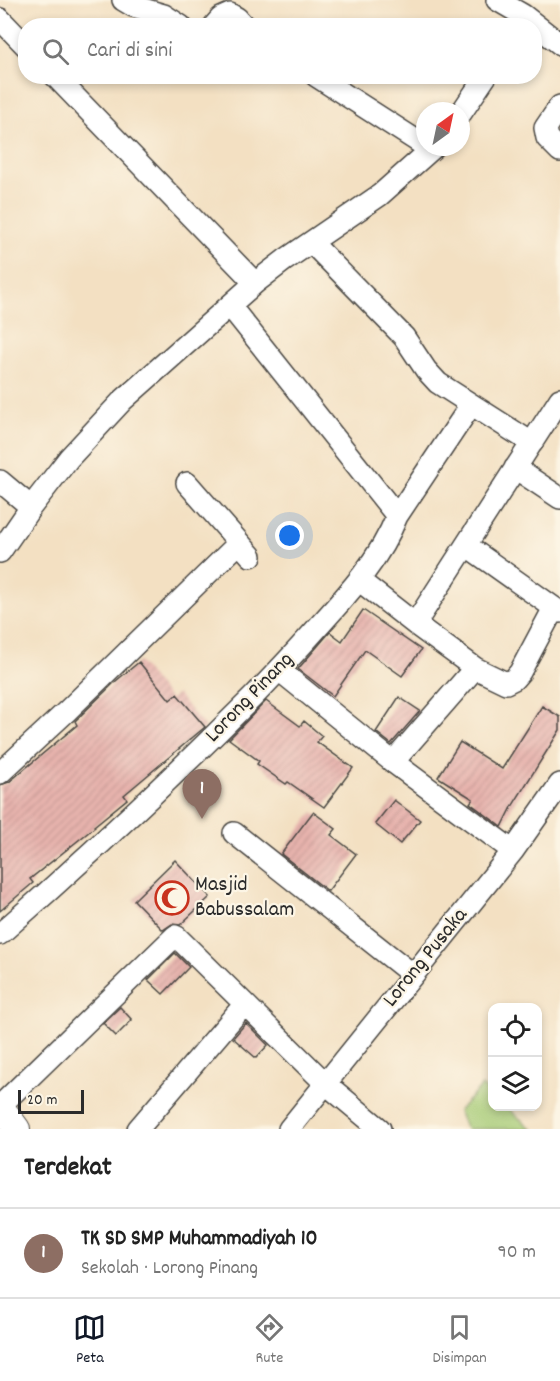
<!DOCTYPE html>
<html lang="id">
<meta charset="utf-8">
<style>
body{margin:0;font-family:Dekko,sans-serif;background:#f6f6f6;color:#222}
.controls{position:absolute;right:18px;bottom:18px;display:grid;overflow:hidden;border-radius:12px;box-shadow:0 3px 9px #0003}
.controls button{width:54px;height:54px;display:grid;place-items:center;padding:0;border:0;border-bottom:2px solid #e0e0e0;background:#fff;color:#222;font:30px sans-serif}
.compass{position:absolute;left:416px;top:102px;width:54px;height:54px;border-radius:50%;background:#fff;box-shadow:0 3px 9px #0003;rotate:33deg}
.scale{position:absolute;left:18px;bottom:15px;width:66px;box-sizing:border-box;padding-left:6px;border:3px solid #2b2b2b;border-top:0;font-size:16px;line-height:21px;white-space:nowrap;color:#2b2b2b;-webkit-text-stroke:4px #fcf5e5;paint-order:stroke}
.you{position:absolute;left:290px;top:536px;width:21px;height:21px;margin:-15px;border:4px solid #fff;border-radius:50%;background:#1a73e8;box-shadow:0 0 0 9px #1a73e833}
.badge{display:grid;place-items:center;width:39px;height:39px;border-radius:50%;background:#111827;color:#fff;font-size:20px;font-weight:700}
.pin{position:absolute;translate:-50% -50px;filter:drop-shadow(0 2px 3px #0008)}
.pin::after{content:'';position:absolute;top:32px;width:21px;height:18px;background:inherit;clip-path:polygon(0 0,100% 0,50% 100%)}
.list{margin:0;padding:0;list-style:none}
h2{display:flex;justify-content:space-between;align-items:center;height:78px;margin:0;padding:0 24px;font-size:26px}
h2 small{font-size:20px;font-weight:400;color:#767676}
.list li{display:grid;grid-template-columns:39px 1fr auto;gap:18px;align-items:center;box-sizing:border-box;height:90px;padding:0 24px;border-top:2px solid #e0e0e0}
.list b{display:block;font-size:22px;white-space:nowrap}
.list p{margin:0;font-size:20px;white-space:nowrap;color:#767676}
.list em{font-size:20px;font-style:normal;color:#767676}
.icon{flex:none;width:33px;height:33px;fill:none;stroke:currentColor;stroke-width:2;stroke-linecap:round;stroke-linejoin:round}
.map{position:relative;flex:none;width:560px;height:1129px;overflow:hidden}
.search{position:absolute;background:#fff;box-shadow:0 3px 9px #0003;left:18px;right:18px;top:18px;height:66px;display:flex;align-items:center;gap:15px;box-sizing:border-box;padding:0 21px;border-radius:24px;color:#767676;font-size:22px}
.sheet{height:168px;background:#fff}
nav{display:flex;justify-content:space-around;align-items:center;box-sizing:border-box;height:84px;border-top:2px solid #e0e0e0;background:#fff;font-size:16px;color:#767676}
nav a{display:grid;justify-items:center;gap:3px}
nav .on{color:#111827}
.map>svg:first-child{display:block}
.grass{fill:#a5ca74;stroke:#687a50;stroke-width:1.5}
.building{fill:url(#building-hatch)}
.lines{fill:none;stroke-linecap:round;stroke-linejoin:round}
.minor-casing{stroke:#494642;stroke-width:24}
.tertiary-casing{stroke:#494642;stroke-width:28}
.minor{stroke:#fff;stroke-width:21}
.tertiary{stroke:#fff;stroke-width:26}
.labels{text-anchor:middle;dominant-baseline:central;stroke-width:4.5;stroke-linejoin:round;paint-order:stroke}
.street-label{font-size:22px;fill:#2b2b2b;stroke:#fcf5e5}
.poi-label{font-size:22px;fill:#2b2b2b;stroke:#fcf5e5;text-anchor:start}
</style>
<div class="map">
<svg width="560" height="1129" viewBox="0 0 560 1129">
<defs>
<pattern id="building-hatch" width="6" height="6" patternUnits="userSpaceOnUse" patternTransform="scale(1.5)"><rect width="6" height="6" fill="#e7b3ad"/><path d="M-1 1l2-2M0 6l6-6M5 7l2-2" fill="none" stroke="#c69a95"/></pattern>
</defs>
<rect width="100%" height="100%" fill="#fcf5e5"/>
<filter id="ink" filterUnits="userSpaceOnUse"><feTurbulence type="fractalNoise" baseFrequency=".0167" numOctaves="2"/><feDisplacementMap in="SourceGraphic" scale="12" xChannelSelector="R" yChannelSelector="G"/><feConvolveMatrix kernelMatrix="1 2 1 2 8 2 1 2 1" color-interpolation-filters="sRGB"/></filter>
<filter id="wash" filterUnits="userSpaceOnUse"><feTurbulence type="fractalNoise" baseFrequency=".008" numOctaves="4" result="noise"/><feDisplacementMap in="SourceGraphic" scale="24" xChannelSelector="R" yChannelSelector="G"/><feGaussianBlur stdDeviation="1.35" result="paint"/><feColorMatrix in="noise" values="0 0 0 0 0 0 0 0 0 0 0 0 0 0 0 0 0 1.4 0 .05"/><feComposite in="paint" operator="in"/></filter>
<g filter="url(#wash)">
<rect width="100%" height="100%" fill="#f3e0c2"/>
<!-- grass -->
<path class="grass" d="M482 1086 492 1095V1106L506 1107 532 1129H466L458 1111Z"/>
<g id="blocks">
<!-- building -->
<path class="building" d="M363 610 421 650 402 676 365 650 333 696 298 669 330 632 342 641Z
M139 662 170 700 177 694 205 727 124 795 127 799 94 826 95 827 30 879 33 883 0 911V785L9 782 77 725 75 721 116 681Z
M399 697 420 711 391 744 376 732Z
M266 701 300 726 304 721 322 736 317 742 353 768 324 807 288 782 286 784 257 764 259 761 229 739Z
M542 706 560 717V730L513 805 502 827 470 803 473 799 438 777 460 742 502 769Z
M394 800 420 820 400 844 375 824Z
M313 812 336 829 331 835 356 854 328 891 281 854Z
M175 860 210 897 180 925 172 924 163 930 134 900Z
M175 953 189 967 163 994 148 980Z
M120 1007 132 1020 116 1036 103 1023Z
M246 1023 268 1045 256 1058 233 1038Z"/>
</g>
</g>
<g filter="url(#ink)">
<use href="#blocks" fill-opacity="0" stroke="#494642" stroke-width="1.5"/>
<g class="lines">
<defs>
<path id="minor" d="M123 0 133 6 164 15 181 26
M497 0 523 15 560 44
M0 19 26 46
M214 26 221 18 230 14 237 18 244 26
M55 76 255 283
M316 76 425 146
M560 106 545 128 547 138 560 151
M461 113 486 76
M311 242 404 337 426 370 438 383 532 443
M515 468 560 498
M0 481 31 507
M187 483 251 556
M397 516 471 405
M467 546 560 612
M0 552 31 507 69 458 122 401 255 283 285 260 380 195 434 147
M360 581 415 624 560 399
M415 624 475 668 506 683 514 679 520 672 554 608
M279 670 393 762 513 851
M393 762 475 668
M0 773 67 711 239 543
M234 833 412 974
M0 934C87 858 171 779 253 697 275 674 297 651 318 627 349 593 380 559 397 516L230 306
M0 1106 175 936 177 937 326 1084 380 1129
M138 1129 244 1005
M289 1129 513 851 560 784"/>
<path id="tertiary" d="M0 1106 17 1129"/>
</defs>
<!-- minor casing -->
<use href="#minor" class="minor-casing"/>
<!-- tertiary casing -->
<use href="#tertiary" class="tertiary-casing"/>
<!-- minor -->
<use href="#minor" class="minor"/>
<!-- tertiary -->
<use href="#tertiary" class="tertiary"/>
</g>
</g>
<!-- icons -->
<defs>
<symbol id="mosque-ring" viewBox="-11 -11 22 22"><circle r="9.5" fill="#fcf5e5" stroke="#c8321e" stroke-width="1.5"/><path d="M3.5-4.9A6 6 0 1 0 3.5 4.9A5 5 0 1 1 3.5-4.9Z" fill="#c8321e"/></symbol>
</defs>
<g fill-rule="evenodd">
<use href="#mosque-ring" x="153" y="879" width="38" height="38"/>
</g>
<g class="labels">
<!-- street labels -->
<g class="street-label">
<text transform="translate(250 698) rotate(-46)">Lorong Pinang</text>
<text transform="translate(426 958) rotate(-51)">Lorong Pusaka</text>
</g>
<!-- poi labels -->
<g class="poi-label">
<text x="195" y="885">Masjid<tspan x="195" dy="25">Babussalam</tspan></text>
</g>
</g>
</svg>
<div class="controls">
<button><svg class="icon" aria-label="locate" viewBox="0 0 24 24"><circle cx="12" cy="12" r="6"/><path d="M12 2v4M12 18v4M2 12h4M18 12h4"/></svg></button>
<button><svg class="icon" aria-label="layers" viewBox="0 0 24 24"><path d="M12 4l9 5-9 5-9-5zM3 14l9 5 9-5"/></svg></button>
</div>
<svg class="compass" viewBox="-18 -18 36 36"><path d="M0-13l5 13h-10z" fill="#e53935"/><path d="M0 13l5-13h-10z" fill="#767676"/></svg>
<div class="scale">20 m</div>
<div class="you"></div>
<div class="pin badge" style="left:202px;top:819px;background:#8d6e63">1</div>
<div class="search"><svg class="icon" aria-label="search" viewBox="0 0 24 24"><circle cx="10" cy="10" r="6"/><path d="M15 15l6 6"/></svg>Cari di sini</div>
</div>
<section class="sheet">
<h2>Terdekat<small></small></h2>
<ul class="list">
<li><span class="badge" style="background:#8d6e63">1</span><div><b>TK SD SMP Muhammadiyah 10</b><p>Sekolah · Lorong Pinang</p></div><em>90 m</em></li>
</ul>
</section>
<nav>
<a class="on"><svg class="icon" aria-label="map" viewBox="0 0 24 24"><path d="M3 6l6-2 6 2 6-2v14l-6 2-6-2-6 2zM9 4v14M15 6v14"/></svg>Peta</a>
<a><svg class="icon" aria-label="directions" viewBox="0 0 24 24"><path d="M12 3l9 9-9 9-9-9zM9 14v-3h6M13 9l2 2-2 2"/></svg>Rute</a>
<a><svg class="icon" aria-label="saved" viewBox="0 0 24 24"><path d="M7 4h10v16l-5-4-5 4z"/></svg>Disimpan</a>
</nav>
